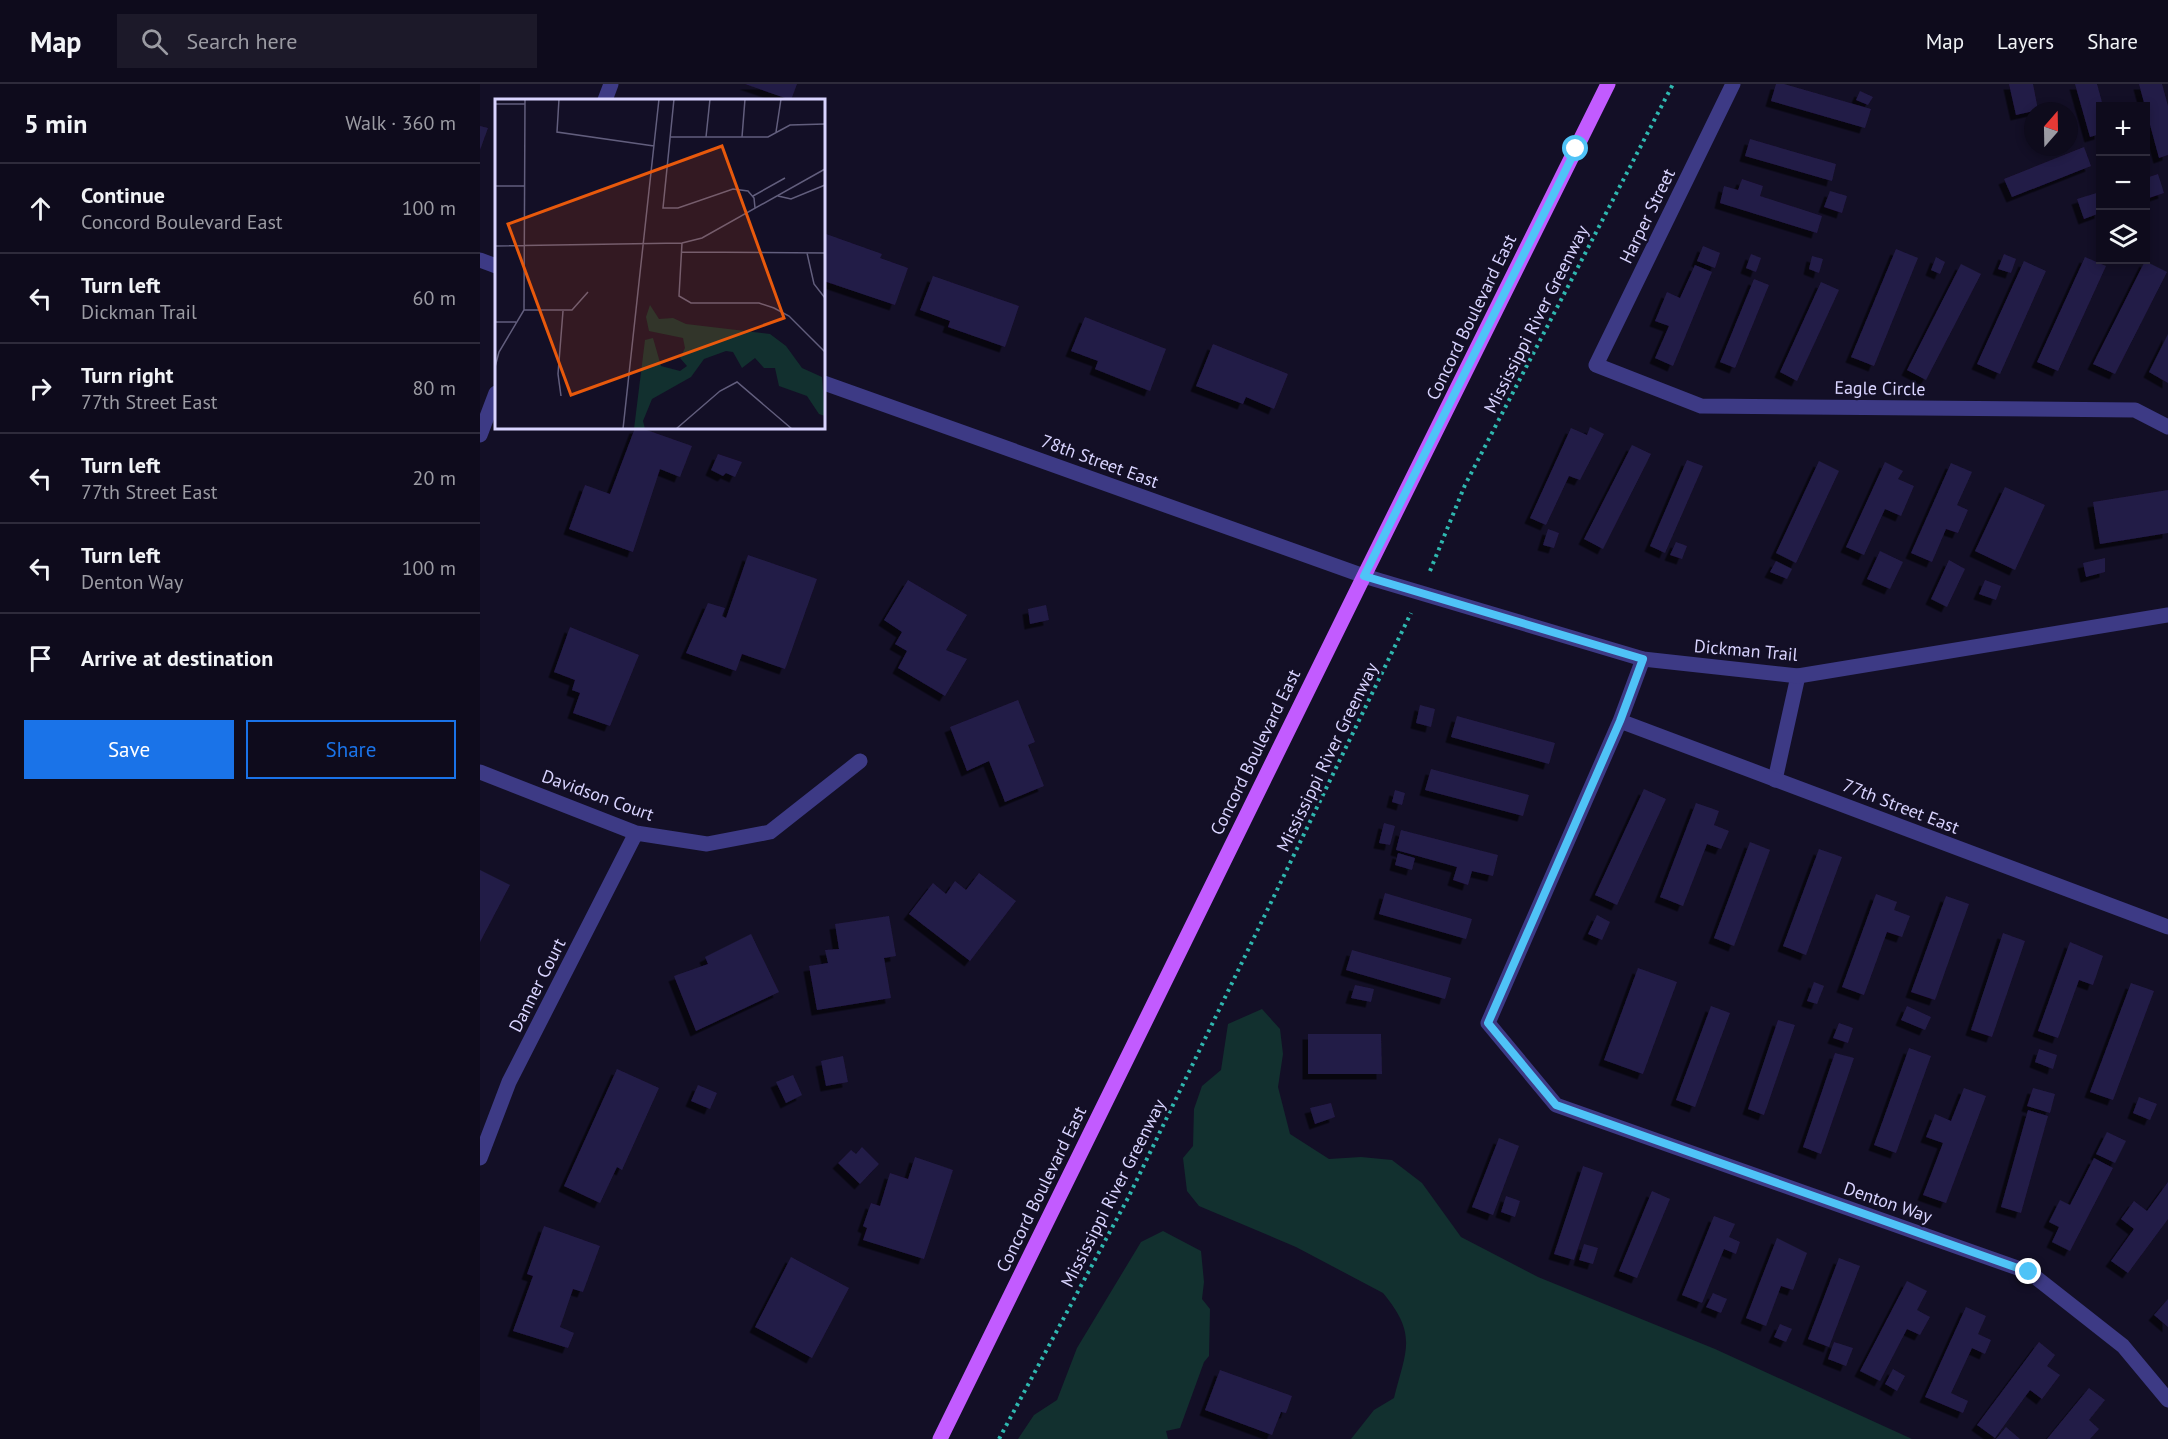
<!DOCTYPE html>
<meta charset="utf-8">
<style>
body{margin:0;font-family:"PT Sans",sans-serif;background:#1c1929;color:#f1f3f6}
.controls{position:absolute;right:18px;top:18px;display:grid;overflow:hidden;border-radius:0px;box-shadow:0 3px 9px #0003}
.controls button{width:54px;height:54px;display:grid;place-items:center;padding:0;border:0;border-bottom:2px solid #2e2b3b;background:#0e0b1c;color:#f1f3f6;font:30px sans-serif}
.compass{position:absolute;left:1544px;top:18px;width:54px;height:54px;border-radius:50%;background:#0e0b1c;box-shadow:0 3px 9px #0003;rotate:20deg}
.stop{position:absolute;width:18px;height:18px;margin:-14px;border:4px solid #4fc3f7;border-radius:50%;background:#fff}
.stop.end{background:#4fc3f7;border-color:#fff;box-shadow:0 2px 6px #0008}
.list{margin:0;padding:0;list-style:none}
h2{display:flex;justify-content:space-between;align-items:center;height:78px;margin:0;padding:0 24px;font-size:26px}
h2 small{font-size:20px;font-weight:400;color:#9b9ba3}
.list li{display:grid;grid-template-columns:39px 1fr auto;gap:18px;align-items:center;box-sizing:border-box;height:90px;padding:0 24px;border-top:2px solid #2e2b3b}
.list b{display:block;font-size:22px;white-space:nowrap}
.list p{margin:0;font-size:20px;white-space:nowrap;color:#9b9ba3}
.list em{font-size:20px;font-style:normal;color:#9b9ba3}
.actions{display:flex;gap:12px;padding:18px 24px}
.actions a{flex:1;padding:14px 0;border:2px solid #1a73e8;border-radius:0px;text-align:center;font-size:21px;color:#1a73e8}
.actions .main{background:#1a73e8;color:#fff}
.icon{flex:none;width:33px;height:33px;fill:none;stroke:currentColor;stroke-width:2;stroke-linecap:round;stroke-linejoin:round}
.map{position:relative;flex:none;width:1688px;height:1355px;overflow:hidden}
header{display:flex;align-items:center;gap:36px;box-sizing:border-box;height:84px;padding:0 30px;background:#0e0b1c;border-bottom:2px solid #2e2b3b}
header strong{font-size:28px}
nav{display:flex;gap:33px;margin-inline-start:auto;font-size:21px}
.search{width:420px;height:54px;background:#1c1929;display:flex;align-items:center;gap:15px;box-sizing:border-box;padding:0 21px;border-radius:0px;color:#9b9ba3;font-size:22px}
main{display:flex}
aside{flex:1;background:#0e0b1c}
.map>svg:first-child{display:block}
.green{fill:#12302f}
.building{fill:#241b47;filter:url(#shadow)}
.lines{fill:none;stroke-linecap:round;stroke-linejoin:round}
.path{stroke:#2fb8b0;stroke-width:4;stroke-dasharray:3 4.5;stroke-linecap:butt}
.service{stroke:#3d3a85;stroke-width:15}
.minor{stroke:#3d3a85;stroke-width:15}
.tertiary{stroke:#3d3a85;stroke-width:15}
.primary{stroke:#c25bff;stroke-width:15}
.route{stroke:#4fc3f7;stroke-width:8}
.labels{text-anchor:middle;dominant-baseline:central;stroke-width:4.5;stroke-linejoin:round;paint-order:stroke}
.street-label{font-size:18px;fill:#d9d4ff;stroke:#130f26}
.inset-road{fill:none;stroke:#625e7d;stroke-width:1.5}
.view{fill:#e8590c;fill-opacity:0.15;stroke:#e8590c;stroke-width:3}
.inset-edge{fill:none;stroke:#d9d4ff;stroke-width:3}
</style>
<header>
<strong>Map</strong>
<div class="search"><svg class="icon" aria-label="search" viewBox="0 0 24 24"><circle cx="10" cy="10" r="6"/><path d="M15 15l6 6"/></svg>Search here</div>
<nav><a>Map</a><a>Layers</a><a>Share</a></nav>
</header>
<main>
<aside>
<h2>5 min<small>Walk · 360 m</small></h2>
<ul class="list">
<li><svg class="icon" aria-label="ahead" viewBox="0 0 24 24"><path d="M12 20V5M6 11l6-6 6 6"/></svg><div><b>Continue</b><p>Concord Boulevard East</p></div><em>100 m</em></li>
<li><svg class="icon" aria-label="left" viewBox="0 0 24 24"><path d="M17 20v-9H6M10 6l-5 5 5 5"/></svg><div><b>Turn left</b><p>Dickman Trail</p></div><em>60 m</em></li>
<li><svg class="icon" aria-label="right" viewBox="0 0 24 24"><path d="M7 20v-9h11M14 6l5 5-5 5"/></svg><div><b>Turn right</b><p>77th Street East</p></div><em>80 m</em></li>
<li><svg class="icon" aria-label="left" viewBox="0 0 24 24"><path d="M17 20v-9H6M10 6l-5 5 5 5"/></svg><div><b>Turn left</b><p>77th Street East</p></div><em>20 m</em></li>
<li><svg class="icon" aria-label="left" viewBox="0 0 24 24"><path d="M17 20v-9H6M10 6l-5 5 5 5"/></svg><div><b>Turn left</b><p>Denton Way</p></div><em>100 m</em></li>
<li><svg class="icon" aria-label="arrive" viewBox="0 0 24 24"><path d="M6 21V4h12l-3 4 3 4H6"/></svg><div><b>Arrive at destination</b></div></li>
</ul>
<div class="actions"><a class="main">Save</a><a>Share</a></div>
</aside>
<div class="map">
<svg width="1688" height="1355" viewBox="0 0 1688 1355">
<defs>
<filter id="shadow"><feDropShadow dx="-5.5" dy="5.5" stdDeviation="0" flood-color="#0009"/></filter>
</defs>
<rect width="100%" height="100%" fill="#130f26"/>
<!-- green -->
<path class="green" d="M782 925 800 945 803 970 798 1003 810 1050 849 1075 881 1073 912 1076 942 1099 981 1153 1058 1193 1235 1265 1432 1355H871L894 1326 914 1314C926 1266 938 1251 903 1209L816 1163 719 1122 707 1107 703 1074 713 1062 714 1025 722 1002 741 986 748 940Z
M683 1147 721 1167 724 1198 722 1215 730 1225 729 1272 724 1278 700 1344 686 1347 688 1355H538L554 1331 577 1316 597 1264 661 1158Z"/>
<!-- building -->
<path class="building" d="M265 0H317L311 16Z
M1296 0H1304L1391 25 1385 44 1291 17Z
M1529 0H1553L1558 26 1536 31Z
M1595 0H1617L1623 22H1620V50L1610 53Z
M1659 0H1682L1688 22V71L1679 74Z
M1380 7 1393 13 1388 21 1376 16Z
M0 42 8 44 0 66Z
M1270 55 1356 80 1352 97 1265 72Z
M1604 63 1611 82 1532 113 1524 95Z
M1678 90 1684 109 1666 115V94Z
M1262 95 1283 102 1280 112 1342 132 1337 149 1240 119 1244 102 1258 106Z
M1350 107 1367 112 1362 129 1344 123Z
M1620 108V129L1604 135 1597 115Z
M346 150 402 170 400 174 428 184 415 221 344 197V157Z
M1223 162 1240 169 1235 184 1217 177Z
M1416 165 1438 174 1394 282 1371 273Z
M1271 170 1281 174 1276 188 1266 184Z
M1524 170 1536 175 1531 189 1518 185Z
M1332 172 1343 175 1339 189 1329 185Z
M1456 173 1465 178 1460 190 1451 186Z
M1605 173 1626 182 1578 287 1557 278Z
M1544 177 1566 187 1520 290 1497 280Z
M1665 177 1687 188 1635 290 1613 280Z
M1481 180 1501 190 1446 296 1427 286Z
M1215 181 1232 188 1193 282 1175 274 1189 242 1175 237 1187 208 1200 214Z
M453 192 539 222 525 263 468 243 470 237 440 226Z
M1274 195 1289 201 1255 284 1240 278Z
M1341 198 1359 206 1317 297 1300 288Z
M605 233 686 265 670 307 615 285 618 277 591 267Z
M1688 250V299L1669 288Z
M733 260 808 290 794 325 766 313 763 320 716 302Z
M1110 343 1124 350 1100 396 1089 392 1066 441 1050 434 1091 344 1107 351Z
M155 344H161L212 362 200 393 180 385 153 468 89 445 105 401 130 410Z
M1152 361 1171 370 1123 465 1104 455Z
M238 370 262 378 255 393 246 389 243 392 231 386Z
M1207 376 1223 382 1185 469 1170 462Z
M1339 377 1359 387 1316 479 1296 469Z
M1405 378 1423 387 1418 395 1434 402 1421 432 1405 425 1384 471 1366 463Z
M1471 379 1492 388 1477 421 1488 426 1478 449 1466 445 1452 478 1431 469Z
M1525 403 1565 421 1535 486 1495 467Z
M1688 406V449L1620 460 1613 418Z
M1068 445 1079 449 1074 464 1063 461Z
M1196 458 1207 462 1202 475 1190 471Z
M1400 467 1423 478 1410 505 1387 495Z
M268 471 337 495 305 585 262 570 256 587 206 569 228 519 245 524 242 532 246 534Z
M1625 474V488L1606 493 1603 479Z
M1469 476 1485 485 1467 523 1451 515Z
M1296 477 1312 485 1307 495 1290 488Z
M428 496 487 531 466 566 487 575 465 612 418 584 427 567 415 560 422 548 404 536Z
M1505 496 1521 502 1516 516 1499 510Z
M566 521 569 536 550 540 548 525Z
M90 543 159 571 130 642 93 629 100 609 92 606 95 596 74 588Z
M538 616 555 658 548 661 564 702 525 718 509 677 487 687 470 643Z
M940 621 955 625 951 643 936 639Z
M977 632 1075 659 1069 680 971 653Z
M951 685 1049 711 1043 732 945 706Z
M1164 705 1186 715 1137 821 1115 811Z
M915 706 925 709 922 721 912 718Z
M1216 719 1239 727 1234 741 1249 747 1241 765 1227 760 1203 822 1180 813Z
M904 739 915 742 910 761 899 759Z
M921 746 1018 771 1013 792 992 787 988 801 973 796 977 783 916 766Z
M1270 758 1290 766 1254 862 1234 854Z
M1339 765 1362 773 1326 871 1303 862Z
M918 769 935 774 932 786 915 781Z
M0 786 30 801 0 858Z
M499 789 536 817 490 877 429 830 453 799 466 810 475 797 486 806Z
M905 809 992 835 986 855 899 830Z
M1396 810 1417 818 1414 826 1430 832 1422 853 1407 848 1384 911 1362 903Z
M1466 812 1489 820 1455 916 1431 908Z
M1117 831 1130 838 1122 856 1108 850Z
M409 832 416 872 404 874 411 914 337 926 329 882 348 879 345 866 359 865 355 840Z
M1523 849 1545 857 1512 953 1491 946Z
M271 850 299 908 216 947 194 892 228 880 225 873Z
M1590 858 1623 872 1613 901 1599 896 1578 954 1558 947Z
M872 866 971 894 965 915 866 886Z
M1158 884 1197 898 1163 990 1124 976Z
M1334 898 1344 902 1337 920 1327 917Z
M1651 899 1674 907 1633 1016 1610 1008Z
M875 901 894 905 891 918 871 914Z
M1231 922 1250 929 1215 1023 1196 1016Z
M1427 922 1451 933 1445 946 1421 936Z
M1298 936 1315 941 1284 1031 1268 1025Z
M1359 939 1373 944 1368 959 1353 954Z
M828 950H901L902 990H828Z
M1429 964 1451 972 1416 1069 1394 1061Z
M1559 965 1577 971 1573 985 1555 978Z
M1355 969 1374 974 1341 1070 1323 1063Z
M363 972 368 998 346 1002 341 977Z
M137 985 179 1004 142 1086 137 1083 120 1119 84 1102Z
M313 991 322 1011 306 1019 296 998Z
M218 1001 237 1009 230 1025 211 1017Z
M1484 1004 1506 1012 1466 1119 1443 1111 1463 1059 1446 1053 1455 1030 1471 1037Z
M1553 1004 1575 1010 1570 1029 1547 1022Z
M1659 1013 1677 1020 1670 1036 1653 1029Z
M851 1019 855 1033 835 1040 830 1024Z
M1548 1026 1568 1032 1541 1129 1521 1123Z
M1627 1048 1646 1057 1635 1079 1616 1070Z
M1019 1054 1039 1062 1013 1131 992 1123Z
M382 1063 399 1080 380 1100 358 1079 371 1066 376 1070Z
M435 1073 473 1086 444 1175 383 1156 387 1144 383 1142 391 1119 400 1122 410 1089 428 1095Z
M1614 1074 1633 1084 1590 1167 1572 1158 1579 1143 1569 1138 1580 1116 1590 1121Z
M1103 1082 1123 1089 1094 1176 1074 1170Z
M1688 1098V1135L1648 1189 1631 1177 1654 1145 1641 1135 1654 1117 1667 1127Z
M1172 1107 1190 1115 1157 1194 1139 1187Z
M1026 1112 1040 1117 1035 1133 1021 1128Z
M1234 1132 1255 1140 1249 1153 1260 1158 1256 1170 1244 1165 1222 1219 1202 1211Z
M64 1142 120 1162 103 1208 93 1205 80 1243 94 1249 88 1264 33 1247 53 1192 47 1190Z
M1297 1154 1327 1169 1313 1206 1301 1202 1286 1242 1266 1234Z
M1104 1160 1118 1164 1113 1180 1099 1176Z
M311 1173 369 1204 332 1274 275 1243Z
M1359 1174 1380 1182 1349 1263 1328 1255Z
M1427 1197 1447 1207 1437 1226 1450 1233 1440 1251 1427 1245 1400 1297 1380 1287Z
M1233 1209 1247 1215 1241 1229 1226 1223Z
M1688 1215V1243L1674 1231Z
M1486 1223 1506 1232 1498 1250 1511 1256 1505 1270 1492 1264 1471 1309 1488 1317 1483 1329 1445 1313Z
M1300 1240 1312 1245 1306 1258 1294 1253Z
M1354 1258 1373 1264 1366 1282 1348 1275Z
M1559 1258 1575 1271 1567 1282 1580 1291 1562 1315 1550 1306 1515 1354 1497 1341Z
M1413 1285 1425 1292 1417 1307 1405 1300Z
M740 1286 812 1312 806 1329 801 1328 792 1351 725 1326Z
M1609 1304 1625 1316 1609 1336 1619 1345 1610 1355H1567Z
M1526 1343 1540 1355H1516Z"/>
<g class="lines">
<!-- path -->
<path class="path" d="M950 487 985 401 1193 0
M519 1355 648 1114 931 529"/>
<!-- service -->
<path class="service" d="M1295 696 1318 592"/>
<!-- minor -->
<path class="minor" d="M1253 0 1116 281 1221 322 1655 326 1688 343
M125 16 131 0
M0 176 16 182
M344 299 884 492
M0 351 16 309
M1163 575 1140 637 1008 939 1076 1021 1549 1188 1643 1262 1688 1316
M1140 637 1688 843
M0 688 156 749 227 760 290 748 380 677
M0 1074 29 998 156 749"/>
<!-- tertiary -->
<path class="tertiary" d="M884 492 1163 575 1318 592 1688 531"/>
<!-- primary -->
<path class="primary" d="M460 1355 884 492 1128 0"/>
</g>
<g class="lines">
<!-- route -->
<path class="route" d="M1096 65 884 492 1163 575 1140 637 1008 939 1076 1021 1549 1188"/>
</g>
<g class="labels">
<!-- street labels -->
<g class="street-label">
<text transform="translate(1167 132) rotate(-64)">Harper Street</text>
<text transform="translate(991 233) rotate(-64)">Concord Boulevard East</text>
<text transform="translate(1056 235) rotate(-63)">Mississippi River Greenway</text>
<text transform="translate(1400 304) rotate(1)">Eagle Circle</text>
<text transform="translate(620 377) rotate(20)">78th Street East</text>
<text transform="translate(1266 566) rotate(5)">Dickman Trail</text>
<text transform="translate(775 668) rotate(-64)">Concord Boulevard East</text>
<text transform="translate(847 673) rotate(-64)">Mississippi River Greenway</text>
<text transform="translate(118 711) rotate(20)">Davidson Court</text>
<text transform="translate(1421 722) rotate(21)">77th Street East</text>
<text transform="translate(57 901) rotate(-63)">Danner Court</text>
<text transform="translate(561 1105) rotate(-64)">Concord Boulevard East</text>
<text transform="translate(633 1109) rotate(-63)">Mississippi River Greenway</text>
<text transform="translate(1408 1118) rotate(19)">Denton Way</text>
</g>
</g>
<!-- overview -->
<g transform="translate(15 15)">
<rect width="330" height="330" fill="#130f26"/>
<path d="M155 206 164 220 178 219 191 225 275 235 291 247 307 269 327 278 330 317 324 315 312 297 284 287 280 269H269L260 259 247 269 238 253 231 252 209 260 196 278 157 300 148 322 150 330H139L150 241 158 239 166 267 185 272 192 267 185 259 190 249 188 239 154 232 151 218Z" fill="#12302f"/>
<path class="inset-road" d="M64 0 62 33 159 47M179 0 168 109H183L238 90 253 92 259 99 260 109M0 5H30M281 33 286 0M175 38H273L295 26 330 25M211 38 215 0M247 38 250 0M0 87H30M258 97 290 79M283 97 296 100 330 86M187 144 184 197 196 204H264L279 209 294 217 330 253M0 147 187 144 207 139 330 70M187 153 330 154M312 154 319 185 330 199M29 211H77L93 193M0 223H21M0 268 4 253 29 211 30 0M66 297 63 275 68 212M128 330 164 0M181 330 225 292 242 283 297 330"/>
<path class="view" d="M227 47 289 219 76 296 13 125Z"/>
<rect width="330" height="330" class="inset-edge"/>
</g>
</svg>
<div class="controls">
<button>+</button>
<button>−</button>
<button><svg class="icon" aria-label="layers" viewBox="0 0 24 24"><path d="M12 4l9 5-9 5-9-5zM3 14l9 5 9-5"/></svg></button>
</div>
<svg class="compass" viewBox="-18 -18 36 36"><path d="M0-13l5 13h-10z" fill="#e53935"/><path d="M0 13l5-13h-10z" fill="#9b9ba3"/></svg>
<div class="stop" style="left:1096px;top:65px"></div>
<div class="stop end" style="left:1549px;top:1188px"></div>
</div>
</main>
